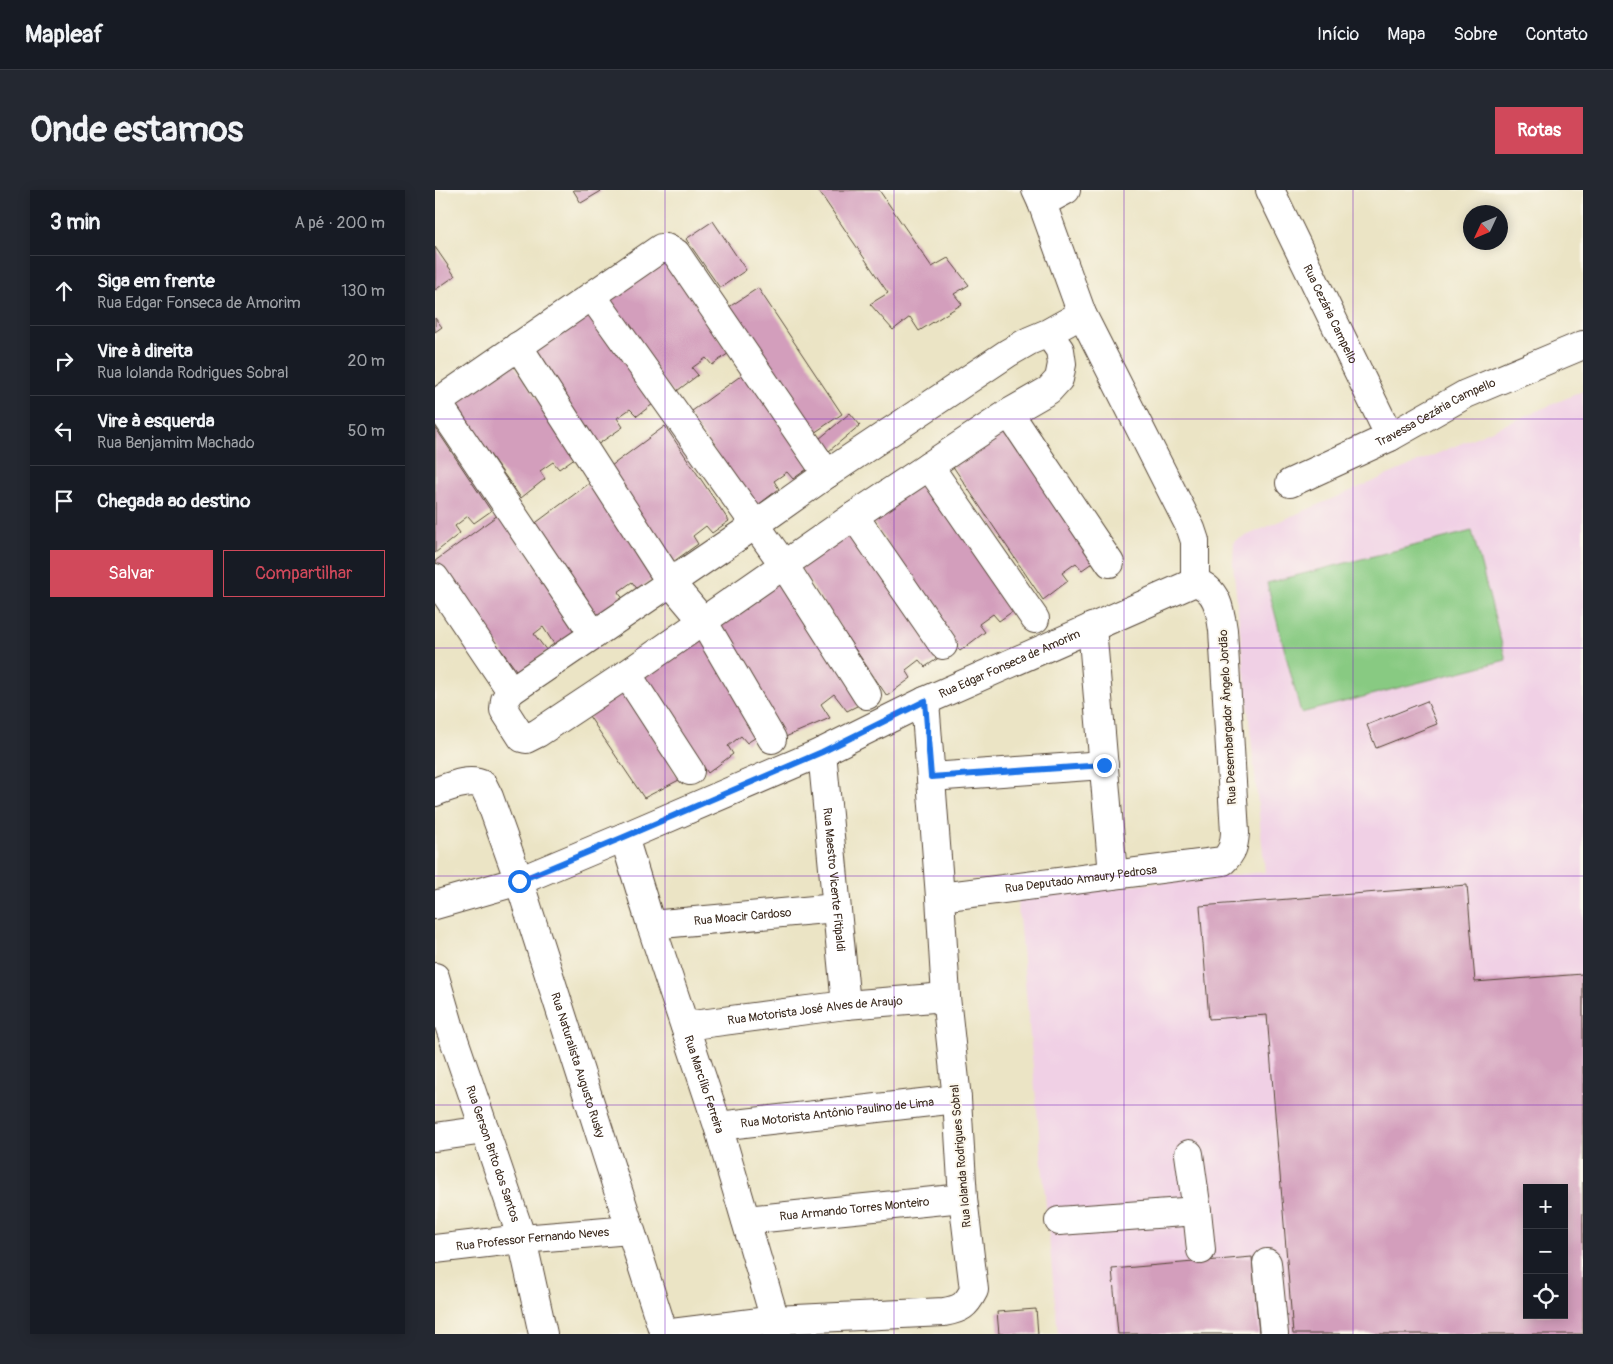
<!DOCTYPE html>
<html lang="pt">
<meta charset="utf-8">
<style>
body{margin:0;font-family:Pangolin,sans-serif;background:#242831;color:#f1f3f6}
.controls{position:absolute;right:15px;bottom:15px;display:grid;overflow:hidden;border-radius:0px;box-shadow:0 2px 12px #0003}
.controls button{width:45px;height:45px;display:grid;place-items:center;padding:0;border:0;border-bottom:1px solid #363941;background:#171b24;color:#f1f3f6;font:25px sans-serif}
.compass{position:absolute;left:1028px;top:15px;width:45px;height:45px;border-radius:50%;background:#171b24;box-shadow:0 2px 12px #0003;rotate:226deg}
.stop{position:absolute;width:15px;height:15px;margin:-11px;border:4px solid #1a73e8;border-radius:50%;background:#fff}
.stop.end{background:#1a73e8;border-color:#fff;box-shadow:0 1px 5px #0008}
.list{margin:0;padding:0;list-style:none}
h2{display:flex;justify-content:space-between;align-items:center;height:65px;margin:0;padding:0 20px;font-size:21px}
h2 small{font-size:16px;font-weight:400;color:#9ea1a6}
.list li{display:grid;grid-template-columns:32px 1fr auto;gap:15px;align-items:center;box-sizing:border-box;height:70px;padding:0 20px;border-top:1px solid #363941}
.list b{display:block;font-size:19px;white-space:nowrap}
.list p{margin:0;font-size:16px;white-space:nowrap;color:#9ea1a6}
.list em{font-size:16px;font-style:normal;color:#9ea1a6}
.actions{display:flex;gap:10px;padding:15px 20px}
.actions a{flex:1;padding:11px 0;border:1px solid #d1495b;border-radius:0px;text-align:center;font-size:18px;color:#d1495b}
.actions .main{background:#d1495b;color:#fff}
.icon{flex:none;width:28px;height:28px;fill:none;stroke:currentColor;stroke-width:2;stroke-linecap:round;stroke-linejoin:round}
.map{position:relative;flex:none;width:1148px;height:1144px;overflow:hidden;border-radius:0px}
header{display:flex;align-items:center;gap:30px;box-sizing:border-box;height:70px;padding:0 25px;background:#171b24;border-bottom:1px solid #363941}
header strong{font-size:24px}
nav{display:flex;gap:28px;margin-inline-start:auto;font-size:18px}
.intro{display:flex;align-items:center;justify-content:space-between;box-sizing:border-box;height:120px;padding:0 30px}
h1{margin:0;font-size:35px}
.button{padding:12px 22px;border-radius:0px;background:#d1495b;color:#fff;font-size:18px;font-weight:700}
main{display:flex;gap:30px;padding:0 30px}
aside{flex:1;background:#171b24;border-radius:0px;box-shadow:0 2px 12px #0003}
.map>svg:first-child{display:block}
.built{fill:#f0d0e5;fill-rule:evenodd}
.green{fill:#88ca82;stroke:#627a50}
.building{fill:#d39ebc;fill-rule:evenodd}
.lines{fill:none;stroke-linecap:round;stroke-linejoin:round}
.minor-casing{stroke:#554637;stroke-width:30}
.minor{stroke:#fff;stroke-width:28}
.route{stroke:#1a73e8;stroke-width:6}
.grid{fill:none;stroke:#7b2cbf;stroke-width:1;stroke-opacity:0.55}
.labels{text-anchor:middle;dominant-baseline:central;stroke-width:4;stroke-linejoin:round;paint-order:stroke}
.street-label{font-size:12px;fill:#3b2a1e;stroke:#fbf7ec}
</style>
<header>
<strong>Mapleaf</strong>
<nav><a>Início</a><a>Mapa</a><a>Sobre</a><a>Contato</a></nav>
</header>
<div class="intro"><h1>Onde estamos</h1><a class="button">Rotas</a></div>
<main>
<aside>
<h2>3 min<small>A pé · 200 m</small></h2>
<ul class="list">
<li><svg class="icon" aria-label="ahead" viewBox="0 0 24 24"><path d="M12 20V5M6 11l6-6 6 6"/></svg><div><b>Siga em frente</b><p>Rua Edgar Fonseca de Amorim</p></div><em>130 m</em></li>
<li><svg class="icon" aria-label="right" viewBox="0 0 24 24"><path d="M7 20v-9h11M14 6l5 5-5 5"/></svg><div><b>Vire à direita</b><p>Rua Iolanda Rodrigues Sobral</p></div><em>20 m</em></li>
<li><svg class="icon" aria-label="left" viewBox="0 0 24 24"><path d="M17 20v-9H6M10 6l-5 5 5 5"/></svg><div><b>Vire à esquerda</b><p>Rua Benjamim Machado</p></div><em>50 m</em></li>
<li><svg class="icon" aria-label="arrive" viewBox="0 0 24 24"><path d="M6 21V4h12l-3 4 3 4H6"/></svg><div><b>Chegada ao destino</b></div></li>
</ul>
<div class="actions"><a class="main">Salvar</a><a>Compartilhar</a></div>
</aside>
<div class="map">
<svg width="1148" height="1144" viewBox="0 0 1148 1144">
<rect width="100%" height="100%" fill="#fbf7ec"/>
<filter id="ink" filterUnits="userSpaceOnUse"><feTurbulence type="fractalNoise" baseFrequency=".02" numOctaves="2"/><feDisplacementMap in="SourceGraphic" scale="10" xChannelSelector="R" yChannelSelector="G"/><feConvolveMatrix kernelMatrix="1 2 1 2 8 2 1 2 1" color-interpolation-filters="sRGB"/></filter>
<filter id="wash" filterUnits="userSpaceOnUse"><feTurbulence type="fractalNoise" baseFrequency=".0096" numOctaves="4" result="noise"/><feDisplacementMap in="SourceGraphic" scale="20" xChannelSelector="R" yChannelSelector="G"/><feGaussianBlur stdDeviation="1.12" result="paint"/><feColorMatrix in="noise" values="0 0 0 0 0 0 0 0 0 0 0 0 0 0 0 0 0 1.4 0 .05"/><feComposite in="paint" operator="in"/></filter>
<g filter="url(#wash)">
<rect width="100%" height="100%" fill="#ebe4c5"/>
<!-- built -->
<path class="built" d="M1148 201V1144H623L582 707 830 682 798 374 799 351ZM1092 998H1129V1125H1092Z"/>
<!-- green -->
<path class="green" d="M1037 341 1071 470 866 523 832 393Z"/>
<g id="blocks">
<!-- building -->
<path class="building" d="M138 0H168L146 13Z
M383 0H444L497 77 513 68 534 95 519 104 527 114 484 141 475 127 458 140 435 114 453 103Z
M278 31 311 80 285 98 251 49Z
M0 57 20 86 0 100Z
M230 68 294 163 277 175 271 168 257 178 263 185 238 204 172 110Z
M323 98 407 224 376 245 291 119Z
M155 119 218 214 202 226 195 219 182 228 188 237 162 255 97 161Z
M0 128 7 137 0 142Z
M77 172 141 267 124 279 118 272 105 281 110 289 86 308 19 214Z
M311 182 375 277 358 289 352 282 339 291 344 299 319 318 253 224Z
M415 223 425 235 394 261 384 249Z
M230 236 294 331 277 343 271 336 258 346 263 354 238 372 172 279Z
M0 237 56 321 39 333 33 326 20 336 25 343 0 363Z
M573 237 664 368 647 380 641 373 627 383 633 391 608 410 517 275Z
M490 287 581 419 564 431 558 424 544 434 550 442 525 461 434 326Z
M156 292 220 387 203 400 197 392 183 402 189 410 164 429 98 335Z
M67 322 145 441 121 457 108 437 99 444 112 461 84 484 0 371Z
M417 334 508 465 490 477 484 470 471 480 476 488 452 506 361 372Z
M347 388 430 512 412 521 399 504 386 514 395 528 348 548 281 434Z
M266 439 329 542 312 553 306 546 293 556 298 564 273 583 204 485Z
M188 492 244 590 209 608 150 520Z
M992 511 1002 534 941 558 932 535Z
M1032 695 1040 792 1148 784V1144H858L832 825 774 829 765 716ZM1092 998H1129V1125H1092Z
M817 1067 824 1144H683L677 1079Z
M601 1119 603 1144H564L562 1122Z"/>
</g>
</g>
<g filter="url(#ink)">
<use href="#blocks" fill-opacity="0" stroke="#554637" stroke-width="1"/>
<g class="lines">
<defs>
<g id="minor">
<path d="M601 0 607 13 647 124 756 339 760 351V392"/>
<path id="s1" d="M835 0 955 247"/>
<path d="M607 13 631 0"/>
<path d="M157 106 349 375 432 505"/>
<path d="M613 143 625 160 627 174 624 189 614 200 574 223 419 326 192 484 103 543 91 549 87 548 69 520 70 510 76 501 320 335 392 284 573 163 594 151 613 143 647 124"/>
<path d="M83 156 236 393 268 431 337 549"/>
<path d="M2 212 159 445"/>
<path d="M0 214 226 58H231L241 63 392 284"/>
<path d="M574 223 675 373"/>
<path d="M494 276 600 429"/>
<path id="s2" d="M855 293 955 247 1031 204 1148 155"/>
<path d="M419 326 508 455"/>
<path d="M0 388 76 501"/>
<path d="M657 437 678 685"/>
<path d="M192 484 255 581"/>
<path id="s3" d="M387 562 411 815"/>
<path d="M496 587 669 575"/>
<path id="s4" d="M0 602C14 597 34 587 48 595L54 607 84 691 229 1144 340 1130 509 1122C526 1119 531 1116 539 1100L528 1008 522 909 511 807 505 707 490 511"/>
<path id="s5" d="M189 647 216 735 283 936 340 1130 342 1144"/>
<path id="s6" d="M505 707 788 671C798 662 799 655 800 643L788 440C785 419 782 399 760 392"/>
<path id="s7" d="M0 715 84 691 189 647 387 562 490 511 760 392"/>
<path id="s8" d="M216 735 401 718"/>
<path id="s9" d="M0 787 14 835 87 1049 108 1144"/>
<path id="s10" d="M250 836 411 815 511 807"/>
<path id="s11" d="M283 936 522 909"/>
<path d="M0 947 50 940"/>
<path d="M754 964 762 1021"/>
<path id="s12" d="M311 1030 528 1008"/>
<path d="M624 1031 762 1021 766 1060"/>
<path id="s13" d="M0 1059 87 1049 195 1040"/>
<path d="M832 1073 839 1144"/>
</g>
</defs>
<!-- minor casing -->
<use href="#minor" class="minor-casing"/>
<!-- minor -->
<use href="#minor" class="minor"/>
</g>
</g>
<g class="lines" filter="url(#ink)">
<!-- route -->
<path class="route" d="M84 691 189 647 387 562 490 511 496 587 669 575"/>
</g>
<!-- grid -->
<path class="grid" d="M230 0V1144M459 0V1144M689 0V1144M918 0V1144M0 229H1148M0 458H1148M0 686H1148M0 915H1148"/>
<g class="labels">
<!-- street labels -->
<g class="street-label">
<text stroke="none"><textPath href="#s1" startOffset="138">Rua Cezária Campello</textPath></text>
<text stroke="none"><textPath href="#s2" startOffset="162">Travessa Cezária Campello</textPath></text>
<text stroke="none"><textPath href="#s7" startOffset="624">Rua Edgar Fonseca de Amorim</textPath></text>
<text transform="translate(793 527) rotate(-93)">Rua Desembargador Ângelo Jordão</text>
<text stroke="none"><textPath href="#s3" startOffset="128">Rua Maestro Vicente Fitipaldi</textPath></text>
<text stroke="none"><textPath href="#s6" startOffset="142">Rua Deputado Amaury Pedrosa</textPath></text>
<text stroke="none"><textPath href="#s8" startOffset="92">Rua Moacir Cardoso</textPath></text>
<text stroke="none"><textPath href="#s10" startOffset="131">Rua Motorista José Alves de Araujo</textPath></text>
<text stroke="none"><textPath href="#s4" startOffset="346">Rua Naturalista Augusto Rusky</textPath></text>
<text stroke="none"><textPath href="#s5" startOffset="260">Rua Marcílio Ferreira</textPath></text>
<text stroke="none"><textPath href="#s11" startOffset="120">Rua Motorista Antônio Paulino de Lima</textPath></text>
<text stroke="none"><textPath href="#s9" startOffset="186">Rua Gerson Brito dos Santos</textPath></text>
<text transform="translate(526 966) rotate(-95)">Rua Iolanda Rodrigues Sobral</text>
<text stroke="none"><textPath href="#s12" startOffset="109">Rua Armando Torres Monteiro</textPath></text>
<text stroke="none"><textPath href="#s13" startOffset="98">Rua Professor Fernando Neves</textPath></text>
</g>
</g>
</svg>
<div class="controls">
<button>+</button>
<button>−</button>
<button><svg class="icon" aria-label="locate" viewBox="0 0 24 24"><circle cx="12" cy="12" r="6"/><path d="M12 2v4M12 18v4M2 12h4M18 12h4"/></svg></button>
</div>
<svg class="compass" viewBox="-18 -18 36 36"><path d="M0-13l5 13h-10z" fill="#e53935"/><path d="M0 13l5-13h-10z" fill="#9ea1a6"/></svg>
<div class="stop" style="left:84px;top:691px"></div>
<div class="stop end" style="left:669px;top:575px"></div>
</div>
</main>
